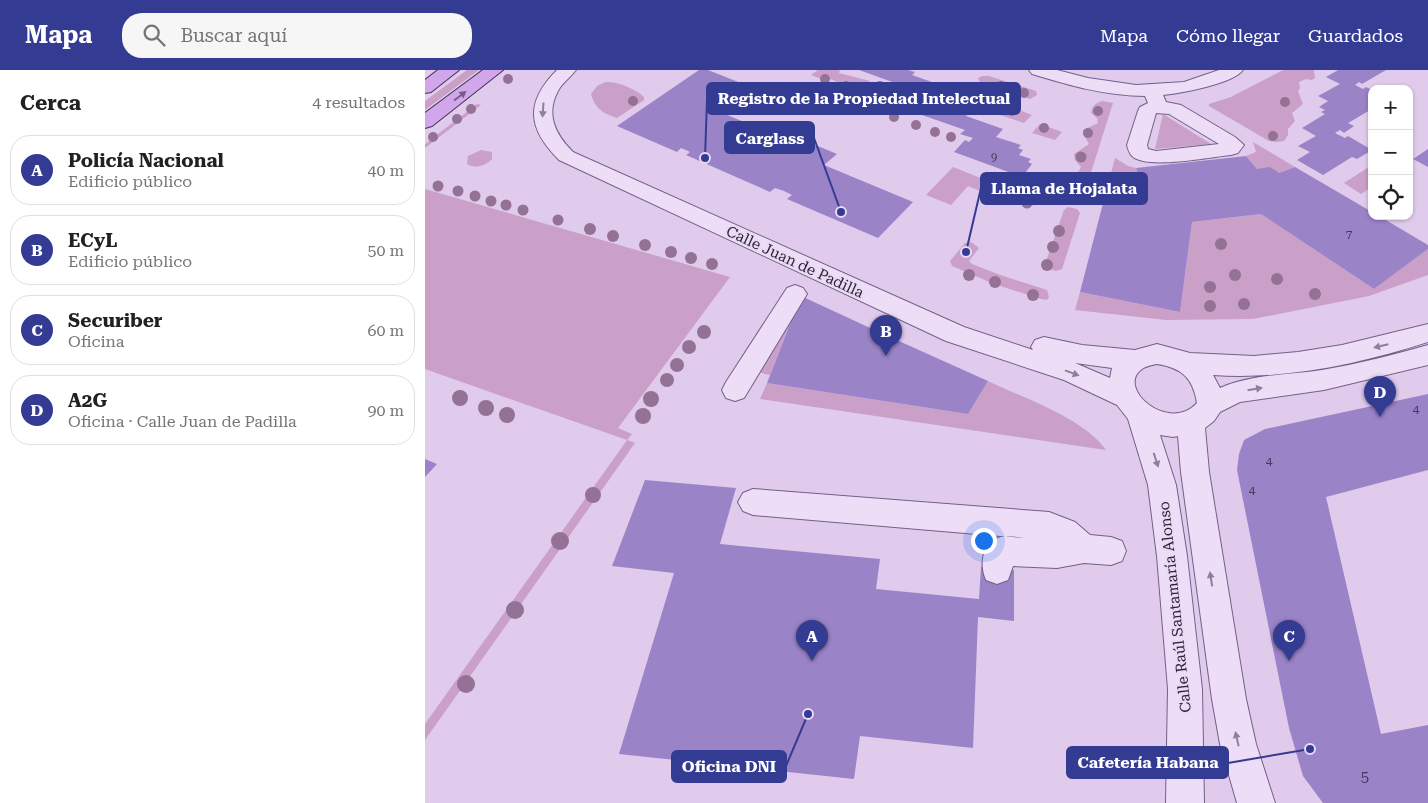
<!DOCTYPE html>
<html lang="es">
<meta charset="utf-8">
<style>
body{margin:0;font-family:"Roboto Serif",serif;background:#f6f6f6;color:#202124}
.controls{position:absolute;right:15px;top:15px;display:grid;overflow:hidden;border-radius:10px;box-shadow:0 1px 4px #0004}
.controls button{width:45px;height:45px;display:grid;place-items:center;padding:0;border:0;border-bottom:1px solid #e0e0e0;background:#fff;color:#202124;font:25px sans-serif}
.you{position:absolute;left:558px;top:470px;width:18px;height:18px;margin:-12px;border:4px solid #fff;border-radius:50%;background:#1a73e8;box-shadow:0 0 0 8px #1a73e833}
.badge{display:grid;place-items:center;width:32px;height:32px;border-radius:50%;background:#343b92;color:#fff;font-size:16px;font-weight:700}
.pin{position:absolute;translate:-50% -41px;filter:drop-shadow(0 1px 2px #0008)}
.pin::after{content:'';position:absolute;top:26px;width:18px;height:15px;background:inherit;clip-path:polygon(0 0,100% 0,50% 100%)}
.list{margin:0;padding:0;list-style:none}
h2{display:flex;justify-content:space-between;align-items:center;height:65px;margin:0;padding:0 20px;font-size:21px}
h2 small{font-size:16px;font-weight:400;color:#757577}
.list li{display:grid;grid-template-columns:32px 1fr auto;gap:15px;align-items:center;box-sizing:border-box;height:70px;margin:0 10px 10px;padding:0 10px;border:1px solid #e0e0e0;border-radius:20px}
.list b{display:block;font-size:19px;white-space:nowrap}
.list p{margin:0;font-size:16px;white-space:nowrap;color:#757577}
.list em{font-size:16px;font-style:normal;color:#757577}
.icon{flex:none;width:28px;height:28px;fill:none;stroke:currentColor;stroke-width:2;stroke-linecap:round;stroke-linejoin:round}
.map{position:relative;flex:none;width:1003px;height:733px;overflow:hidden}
header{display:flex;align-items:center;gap:30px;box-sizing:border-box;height:70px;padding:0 25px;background:#343b92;color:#fff}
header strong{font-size:24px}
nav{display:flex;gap:28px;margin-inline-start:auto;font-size:18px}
.search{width:350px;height:45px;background:#f6f6f6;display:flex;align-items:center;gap:12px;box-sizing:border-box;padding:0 18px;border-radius:20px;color:#757577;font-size:19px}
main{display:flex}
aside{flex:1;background:#fff}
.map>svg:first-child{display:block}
.green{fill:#ca9fc8}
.building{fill:#9b83c7}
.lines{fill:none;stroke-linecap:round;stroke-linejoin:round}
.minor-casing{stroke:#726088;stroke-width:2}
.major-casing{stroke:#413356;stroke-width:2}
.minor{fill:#eeddf7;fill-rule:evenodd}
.major{fill:#d1a6eb;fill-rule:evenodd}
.tree{fill:#937295}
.oneway{fill:#765d89}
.oneway2{fill:#8d8098}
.labels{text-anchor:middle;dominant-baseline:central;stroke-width:4;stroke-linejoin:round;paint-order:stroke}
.far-number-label{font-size:11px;fill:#483a5c}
.number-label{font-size:12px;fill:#483a5c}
.street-label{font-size:15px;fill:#2c2239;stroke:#eadaf4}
.near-number-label{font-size:15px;fill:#483a5c}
.leader{fill:none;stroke:#343b92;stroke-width:2}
.callout-dot{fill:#343b92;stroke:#eadaf4;stroke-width:2}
.callout{fill:#343b92;stroke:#343b92;stroke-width:2}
.callout-label{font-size:16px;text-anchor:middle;font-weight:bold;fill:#fff}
</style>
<header>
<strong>Mapa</strong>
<div class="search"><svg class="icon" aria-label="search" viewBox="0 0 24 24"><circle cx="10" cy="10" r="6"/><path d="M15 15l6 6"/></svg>Buscar aquí</div>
<nav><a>Mapa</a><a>Cómo llegar</a><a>Guardados</a></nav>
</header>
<main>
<aside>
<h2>Cerca<small>4 resultados</small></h2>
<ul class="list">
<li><span class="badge">A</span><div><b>Policía Nacional</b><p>Edificio público</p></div><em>40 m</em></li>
<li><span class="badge">B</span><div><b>ECyL</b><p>Edificio público</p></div><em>50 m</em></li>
<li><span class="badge">C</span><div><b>Securiber</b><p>Oficina</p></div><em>60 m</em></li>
<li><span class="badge">D</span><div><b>A2G</b><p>Oficina · Calle Juan de Padilla</p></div><em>90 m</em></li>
</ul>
</aside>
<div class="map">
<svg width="1003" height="733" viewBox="0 0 1003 733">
<rect width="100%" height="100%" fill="#e0cbec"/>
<!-- green -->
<path class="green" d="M42 0H54L0 40V31Z
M393 0H414L415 1 414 3 445 11 433 22 416 16 418 14 405 9 402 11 386 5Z
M858 0H889L890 8 887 10 881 9 874 12 875 18 873 21 878 34 867 43 870 51 863 59V65L859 71 852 72 844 71 784 36V34L806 27Z
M557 6H564L611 21 612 25 605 29 555 12 553 8Z
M180 12C192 11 211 19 219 27V30L192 48C178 43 170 39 166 24L172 16Z
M677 31 688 33 661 118C655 120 651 118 646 115L643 108 654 101 656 97 650 90 649 84 664 74 658 64V60L673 53 672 48 666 43C667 36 671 33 677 31Z
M52 34 56 35 0 78V74Z
M583 36 607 45 599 53 575 45Z
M738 44 786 74 730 79Z
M615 54 637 62 630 70 607 63Z
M828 72 870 97 854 103 832 99 821 86 831 82Z
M56 80 67 82V89C60 96 50 99 42 94L43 86Z
M690 88 703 96 711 98 716 112 703 113 701 122 682 118Z
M947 95V117L936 124 919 113Z
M528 97 571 114 563 124 543 116 526 135 501 125Z
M585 115 612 124 617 128 618 132C606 140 589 133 577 126L575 123 576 119Z
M0 119 305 207 193 358 207 364 202 370 210 373 0 670V654L202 370 0 299Z
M643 137 652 139 655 143 637 199 631 201 619 197 639 140Z
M836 144 949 219 1003 179V205L944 226 828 249 741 250 650 240 655 222 755 242 767 152Z
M546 172 554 178 544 191 547 194 575 205 622 220 624 227 622 230 616 229 569 214 527 196 525 191 540 173Z
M370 241 345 305 332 302Z
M563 311C598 328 659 348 681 380L335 329 342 313 543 344Z"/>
<!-- building -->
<path class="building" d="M274 0H283L336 21 302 45 384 78 388 74 412 84 399 95 488 132 453 168 362 129 367 125 359 121 350 118 345 122 261 85 265 82 261 80 256 78 252 82 192 56Z
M434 0H483L490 2 487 5 521 17 513 24 537 31 530 38 544 43 541 46 578 59 571 67 596 75 593 78 598 80 594 85 606 89 603 92 607 94 597 107 529 82 540 70 544 72 548 68 535 64 540 60 474 37 485 27 489 28 491 25 481 21 484 18Z
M913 0H961L937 14 934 12 930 15 938 19 941 17 947 20V39L923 53 929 56 919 63 915 60 910 63 920 68 923 66 947 80 932 89 927 87 898 105 872 90 885 82 873 76 891 66 877 58 900 44 896 42 900 40 894 37 903 31 893 26 915 14 901 7Z
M1003 79V97L988 89Z
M821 86 832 99 845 97 854 103 870 97 947 142V146H954L1003 175V179L949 219 836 144 767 152 755 242 655 222 682 118 701 122 702 113 716 112 711 98Z
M376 226 456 263 563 311 543 344 342 313Z
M1003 324V400L901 427 956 664 1003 655V733H898L878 706 864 658 812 400 814 384 819 370 840 359Z
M0 389 12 394 0 407Z
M220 410 311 418 295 474 455 489 451 519 554 529 556 497 589 500V551L553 547 548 678 435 666 429 709 194 684 249 503 187 496Z"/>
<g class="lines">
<defs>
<path id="minor" d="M132 0H151C145 8 137 13 133 21 120 45 131 65 148 82L539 257 608 280 606 277 610 270 619 267 657 275 710 280 732 274 765 283 829 286 873 282 917 275 1003 254V272C934 294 861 310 788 305L795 318C826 304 864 305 897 300 933 294 968 285 1003 275V295L899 320 815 332 795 342 789 351 780 358 784 402 821 629 831 674 850 733H812L795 674 787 629 756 402 753 366 748 367 735 365 751 415 762 486 777 619 779 733H741L743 619 732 486 723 415 703 349 692 335 639 310 521 271 134 90C103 59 99 33 132 0ZM650 293 687 298 685 308ZM732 294C757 298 768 308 772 333 744 364 690 318 717 299 721 296 727 295 732 294Z
M604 0H632L663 8 711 15 759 12 794 0H818C808 14 756 23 738 25L741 32 756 35 810 67 819 75 813 83 806 85C785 87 721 100 707 86 704 83 703 79 702 75L713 41 715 37 723 33 720 26C681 26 643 15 607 4ZM731 43 744 44 794 74 731 81 723 79 722 75Z
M370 215 378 218 382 224 319 328 310 331 301 328 297 320 301 312 362 218Z
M328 419 624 442 650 452 665 465 686 467 697 471 701 481 697 491 686 495 659 493 632 498 588 496 583 510 572 514 561 510C554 494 557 473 576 467 583 465 592 467 599 468L328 445 318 441 313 432 318 423Z"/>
<path id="major" d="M13 0H34L6 22 0 23V10Z
M58 0H78L7 56 0 58V43Z"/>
</defs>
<!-- minor casing -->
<use href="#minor" class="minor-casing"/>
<!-- major casing -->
<use href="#major" class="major-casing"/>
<!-- minor -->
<use href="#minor" class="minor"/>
<!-- major -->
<use href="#major" class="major"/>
</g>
<!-- trees -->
<g class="tree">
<circle cx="83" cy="9" r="5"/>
<circle cx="400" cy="9" r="5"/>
<circle cx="421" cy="16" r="5"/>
<circle cx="455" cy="16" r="5"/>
<circle cx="576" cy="16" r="5"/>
<circle cx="599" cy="23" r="5"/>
<circle cx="208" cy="31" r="5"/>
<circle cx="860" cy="32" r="5"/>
<circle cx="46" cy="39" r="5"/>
<circle cx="587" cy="41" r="5"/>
<circle cx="673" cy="41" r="5"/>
<circle cx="469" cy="47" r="5"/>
<circle cx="32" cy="49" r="5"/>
<circle cx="491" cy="55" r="5"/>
<circle cx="619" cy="58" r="5"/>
<circle cx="510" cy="62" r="5"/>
<circle cx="663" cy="63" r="5"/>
<circle cx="848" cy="66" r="5"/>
<circle cx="8" cy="67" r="5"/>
<circle cx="526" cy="67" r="5"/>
<circle cx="656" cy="87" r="5.5"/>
<circle cx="13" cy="116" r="5.5"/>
<circle cx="33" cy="121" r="5.5"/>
<circle cx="50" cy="126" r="5.5"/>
<circle cx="66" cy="131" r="5.5"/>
<circle cx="602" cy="133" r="5.5"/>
<circle cx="81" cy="135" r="5.5"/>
<circle cx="98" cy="140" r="5.5"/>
<circle cx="133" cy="150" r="5.5"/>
<circle cx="165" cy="159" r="6"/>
<circle cx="634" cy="161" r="6"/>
<circle cx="188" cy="166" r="6"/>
<circle cx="796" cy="174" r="6"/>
<circle cx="220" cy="175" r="6"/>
<circle cx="628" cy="177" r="6"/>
<circle cx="246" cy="182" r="6"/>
<circle cx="266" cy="188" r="6"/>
<circle cx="287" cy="194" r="6"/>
<circle cx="622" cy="195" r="6"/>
<circle cx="544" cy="205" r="6"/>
<circle cx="810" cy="205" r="6"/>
<circle cx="852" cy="209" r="6"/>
<circle cx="570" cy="212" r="6"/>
<circle cx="785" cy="217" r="6"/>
<circle cx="890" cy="224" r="6"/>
<circle cx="608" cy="225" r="6"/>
<circle cx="819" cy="234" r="6"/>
<circle cx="785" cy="236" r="6"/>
<circle cx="279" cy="262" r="7"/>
<circle cx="264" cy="277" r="7"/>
<circle cx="252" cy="295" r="7"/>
<circle cx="242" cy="310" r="7"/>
<circle cx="35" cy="328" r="8"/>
<circle cx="226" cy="329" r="8"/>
<circle cx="61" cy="338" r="8"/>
<circle cx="82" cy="345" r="8"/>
<circle cx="218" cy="346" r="8"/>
<circle cx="168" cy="425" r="8"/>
<circle cx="135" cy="471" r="9"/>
<circle cx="90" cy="540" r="9"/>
<circle cx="41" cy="614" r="9"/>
</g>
<!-- one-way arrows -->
<defs><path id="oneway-solid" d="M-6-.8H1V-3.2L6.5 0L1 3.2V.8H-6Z" transform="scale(1.25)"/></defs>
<use class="oneway" href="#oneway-solid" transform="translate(35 26) rotate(-37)"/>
<g class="oneway2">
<use href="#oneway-solid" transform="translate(118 40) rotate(94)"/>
<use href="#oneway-solid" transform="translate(956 276) rotate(167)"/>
<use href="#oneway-solid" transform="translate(647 303) rotate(20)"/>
<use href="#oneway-solid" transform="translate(830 319) rotate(-9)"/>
<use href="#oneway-solid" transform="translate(731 390) rotate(72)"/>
<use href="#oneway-solid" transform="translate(786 509) rotate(-99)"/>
<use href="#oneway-solid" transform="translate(812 669) rotate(-103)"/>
</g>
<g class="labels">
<!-- far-number labels -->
<g class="far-number-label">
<text x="569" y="87">9</text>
</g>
<!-- number labels -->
<g class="number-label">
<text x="924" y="164">7</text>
<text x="991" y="339">4</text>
<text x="844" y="391">4</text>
<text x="827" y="420">4</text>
</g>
<!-- street labels -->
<g class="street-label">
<text transform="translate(370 192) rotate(25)">Calle Juan de Padilla</text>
<text transform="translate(750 537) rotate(-96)">Calle Raúl Santamaría Alonso</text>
</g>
<!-- near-number labels -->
<g class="near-number-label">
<text x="940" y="707">5</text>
</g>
</g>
<!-- callouts -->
<path class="leader" d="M280 88L282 29M416 142L389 68M541 182L556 118M885 679L803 693M383 644L361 696"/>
<g class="callout-dot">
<circle cx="280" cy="88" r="5"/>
<circle cx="416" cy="142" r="5"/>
<circle cx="541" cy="182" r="5"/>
<circle cx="885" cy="679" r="5"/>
<circle cx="383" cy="644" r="5"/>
</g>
<g class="callout">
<rect x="282" y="13" width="313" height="31" rx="5"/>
<rect x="300" y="52" width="89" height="31" rx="5"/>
<rect x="556" y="103" width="166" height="31" rx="5"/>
<rect x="642" y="677" width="161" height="31" rx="5"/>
<rect x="247" y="681" width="114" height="31" rx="5"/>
</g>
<g class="callout-label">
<text x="439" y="34">Registro de la Propiedad Intelectual</text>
<text x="345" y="74">Carglass</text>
<text x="639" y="124">Llama de Hojalata</text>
<text x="723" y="698">Cafetería Habana</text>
<text x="304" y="702">Oficina DNI</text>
</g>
</svg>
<div class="controls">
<button>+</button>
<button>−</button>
<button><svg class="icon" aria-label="locate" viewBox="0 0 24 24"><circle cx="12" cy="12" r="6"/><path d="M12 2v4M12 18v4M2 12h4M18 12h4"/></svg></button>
</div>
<div class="you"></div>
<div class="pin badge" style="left:387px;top:591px">A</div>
<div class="pin badge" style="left:461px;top:286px">B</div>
<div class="pin badge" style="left:864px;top:591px">C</div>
<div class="pin badge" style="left:955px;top:347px">D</div>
</div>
</main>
